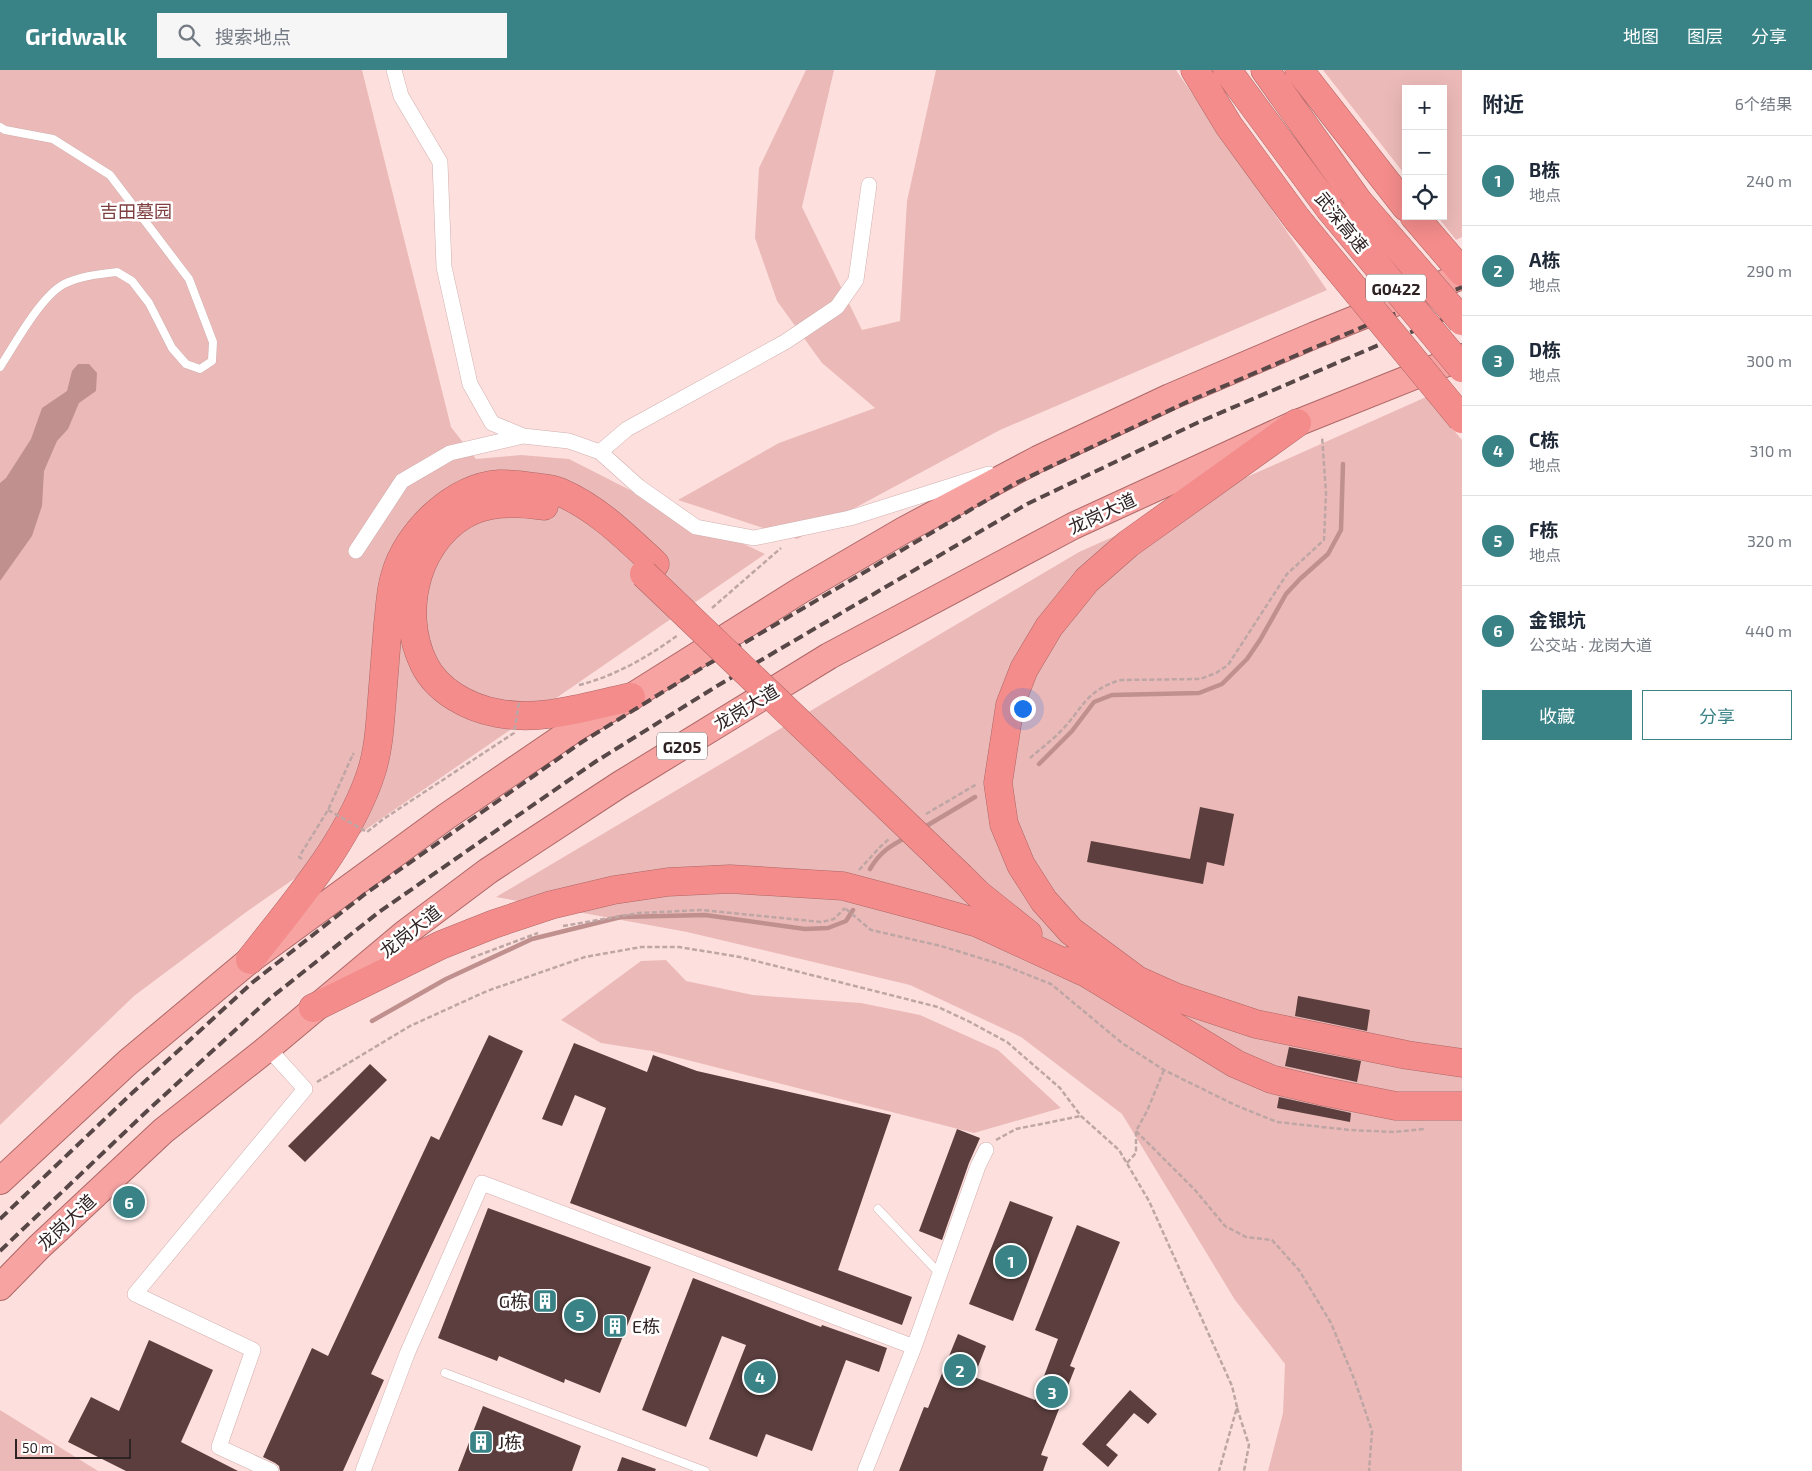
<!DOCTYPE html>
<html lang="zh">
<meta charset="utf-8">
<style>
body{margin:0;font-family:"Exo 2","Noto Sans SC",sans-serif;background:#f6f6f7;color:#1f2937}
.controls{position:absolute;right:15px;top:15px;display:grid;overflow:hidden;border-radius:0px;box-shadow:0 5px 20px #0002}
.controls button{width:45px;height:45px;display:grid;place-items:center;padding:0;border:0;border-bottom:1px solid #e0e1e3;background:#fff;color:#1f2937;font:25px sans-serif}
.scale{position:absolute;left:15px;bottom:12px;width:116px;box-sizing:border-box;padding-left:5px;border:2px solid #2f2222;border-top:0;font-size:14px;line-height:18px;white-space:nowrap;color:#2f2222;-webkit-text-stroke:4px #fff;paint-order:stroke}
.you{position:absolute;left:1022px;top:638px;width:18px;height:18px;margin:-12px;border:4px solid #fff;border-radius:50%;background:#1a73e8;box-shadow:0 0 0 8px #1a73e833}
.badge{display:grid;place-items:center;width:32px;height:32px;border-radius:50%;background:#398286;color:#fff;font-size:16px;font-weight:700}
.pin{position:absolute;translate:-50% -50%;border:2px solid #fff;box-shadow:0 1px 5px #0006}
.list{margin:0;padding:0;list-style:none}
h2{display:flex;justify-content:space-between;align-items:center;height:65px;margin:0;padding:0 20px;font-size:21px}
h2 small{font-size:16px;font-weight:400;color:#747a83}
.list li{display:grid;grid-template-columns:32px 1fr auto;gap:15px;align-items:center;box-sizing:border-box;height:90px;padding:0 20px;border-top:1px solid #e0e1e3}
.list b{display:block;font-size:19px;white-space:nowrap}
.list p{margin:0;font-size:16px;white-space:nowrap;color:#747a83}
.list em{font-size:16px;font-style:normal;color:#747a83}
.actions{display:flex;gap:10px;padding:15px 20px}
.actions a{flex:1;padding:11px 0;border:1px solid #398286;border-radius:0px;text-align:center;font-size:18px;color:#398286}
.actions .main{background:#398286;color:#fff}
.icon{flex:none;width:28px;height:28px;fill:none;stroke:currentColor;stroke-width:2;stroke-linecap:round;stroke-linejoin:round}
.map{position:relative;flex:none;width:1462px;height:1401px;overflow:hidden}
header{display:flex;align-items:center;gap:30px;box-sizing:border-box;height:70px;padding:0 25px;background:#398286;color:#fff}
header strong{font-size:24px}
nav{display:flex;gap:28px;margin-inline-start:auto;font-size:18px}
.search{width:350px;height:45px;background:#f6f6f7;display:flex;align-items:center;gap:12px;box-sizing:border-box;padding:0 18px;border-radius:0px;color:#747a83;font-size:19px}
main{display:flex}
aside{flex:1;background:#fff}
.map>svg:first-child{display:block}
.green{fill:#ebbab8}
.water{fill:#c0908e}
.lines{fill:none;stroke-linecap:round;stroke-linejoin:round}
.stream{stroke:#c0908e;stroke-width:4.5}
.building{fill:#5b3e3d}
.service-casing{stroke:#d1aead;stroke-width:9}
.minor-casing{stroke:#d1aead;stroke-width:16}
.trunk-casing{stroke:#ae6766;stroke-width:28}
.motorway-casing{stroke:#ae6766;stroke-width:29}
.path{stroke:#bea6a5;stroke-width:2.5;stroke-dasharray:5 2.5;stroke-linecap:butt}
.service{stroke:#fff;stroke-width:8}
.minor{stroke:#fff;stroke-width:15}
.trunk{stroke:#f6a3a2;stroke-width:26}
.motorway{stroke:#f38c8b;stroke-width:28}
.rail{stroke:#584747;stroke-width:4;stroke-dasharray:10 5;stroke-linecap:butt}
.motorway-bridge-casing{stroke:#ae6766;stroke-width:29;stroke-linecap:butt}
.path-bridge{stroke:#bea6a5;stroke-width:2.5;stroke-dasharray:5 2.5;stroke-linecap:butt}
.motorway-bridge{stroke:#f38c8b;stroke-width:28}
.labels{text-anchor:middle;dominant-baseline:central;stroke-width:5;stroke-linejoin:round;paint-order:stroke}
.shield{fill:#fff;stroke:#6d6464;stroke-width:1}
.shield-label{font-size:16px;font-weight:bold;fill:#2f2222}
.park-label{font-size:18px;fill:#7f3f40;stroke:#fff}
.street-label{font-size:18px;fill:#2f2222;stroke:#fff}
.poi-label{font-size:18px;fill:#2f2222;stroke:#fff;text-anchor:start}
</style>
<header>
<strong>Gridwalk</strong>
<div class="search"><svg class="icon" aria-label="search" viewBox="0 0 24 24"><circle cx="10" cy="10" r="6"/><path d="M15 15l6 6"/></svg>搜索地点</div>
<nav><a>地图</a><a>图层</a><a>分享</a></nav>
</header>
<main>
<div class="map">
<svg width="1462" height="1401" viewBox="0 0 1462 1401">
<rect width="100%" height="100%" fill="#fde0de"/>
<!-- green -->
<path class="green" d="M0 0H362L451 357 476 389 521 385 569 389 626 418 765 484 249 840 134 926 0 1055Z
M806 0H834L802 137 862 260 900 251 907 131 936 0H1176L1327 220 1000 360 797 469 678 430 779 373 875 338 822 293 777 231 755 168 759 98Z
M1323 0H1462V167L1456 170 1437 146H1443V19H1406V106Z
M1426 327 1462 370V1401H1268L1283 1343 1285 1294 1235 1230 1122 1044 1021 967 910 915 687 862 496 827 1079 482Z
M666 890 686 911 753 925 861 933 920 945 998 980 1061 1038 974 1063 652 981 601 973 561 950 641 891Z
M0 1340 98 1401H0Z"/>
<!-- water -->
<path class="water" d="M78 294H89L97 303 96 321 79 333 68 359 57 371 44 401 42 436 32 466 0 511V413L6 408 31 369 42 338 67 321 72 301Z"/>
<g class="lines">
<!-- stream -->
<path class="stream" d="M1039 694 1072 661 1094 632 1112 625 1199 623 1222 614 1247 589 1260 570 1286 524 1300 509 1328 484 1341 460 1343 394
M923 758 975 727
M870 799C880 782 890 776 907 767
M372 951 446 909 532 869 621 847 705 845 805 859 828 858 846 851 853 840"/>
</g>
<!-- building -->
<path class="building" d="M1200 737 1234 744 1224 796 1207 792 1203 814 1087 792 1091 771 1190 789Z
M1298 926 1370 940 1367 961 1295 946Z
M489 965 523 981 371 1304 384 1310 343 1401H280L279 1396 275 1393 263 1387 312 1278 328 1286 431 1066 439 1070Z
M574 973 647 1002 653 985 697 1001 891 1045 838 1200 912 1227 902 1255 570 1133 606 1038 575 1025 562 1056 542 1049Z
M1289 977 1361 991 1357 1012 1285 996Z
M370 994 387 1010 305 1092 288 1076Z
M1279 1027 1351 1043 1350 1052 1277 1038Z
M957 1059 980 1068 969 1093 942 1170 919 1161Z
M1010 1131 1053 1147 1013 1251 969 1234Z
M488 1138 651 1197 600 1323 565 1309 564 1313 499 1286 497 1291 438 1268Z
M1077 1155 1120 1172 1070 1296 1075 1298 1041 1385 1048 1387 1043 1401H899L924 1337 928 1338 958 1264 986 1276 974 1307 1035 1330 1058 1269 1035 1260Z
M693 1208 821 1257 822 1255 887 1278 879 1302 846 1290 812 1381 766 1364 757 1387 709 1369 746 1275 722 1266 686 1357 642 1340Z
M149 1270 213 1300 181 1372 238 1401H126L68 1372 91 1327 119 1341Z
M1130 1320 1157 1344 1148 1354 1134 1343 1106 1375 1118 1385 1108 1397 1082 1374Z
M483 1336 581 1376 572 1401H458Z
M622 1387 656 1399 655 1401H617Z"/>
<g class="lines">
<defs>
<path id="service" d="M0 57 5 60 53 69 110 105 189 209 213 272 212 291 200 299 186 294 172 278 149 233 132 211 117 202C99 204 80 206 64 214 41 226 15 274 0 297
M878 1139 940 1204
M445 1303 705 1401"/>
<path id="minor" d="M394 0 401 26 440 92 444 197 470 314 492 353 523 366 569 371 600 382 639 417 696 457 754 468 850 448 989 404
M600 382 627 359 785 272 837 237 856 210 869 115
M356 481 402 411 450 383 523 366
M268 978 305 1019 135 1224 253 1280 219 1377 271 1401
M363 1401 407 1284 482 1113 914 1277
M865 1401 914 1277 978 1096 986 1080"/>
<path id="trunk" d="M0 1111 128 992 250 890 447 746 579 656 631 627 801 520 904 460 1038 389 1170 327 1315 265 1462 206
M0 1217 39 1177 163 1061 268 978 404 864 488 801 619 715 829 586 1073 456 1297 353 1462 287"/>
<path id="motorway" d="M1195 0 1229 56 1297 149
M1227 0 1329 138
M1265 0 1358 131
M1299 0 1406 137
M1414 146 1462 202
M1297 353 1128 474 1087 510 1049 557 1024 599 1010 635 998 713 1004 754 1021 795 1044 831 1071 861 1137 910 1175 927 1256 954 1407 985 1462 993
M544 436C522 433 498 431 476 439 418 462 397 540 424 594 437 621 469 638 497 643 541 652 588 636 631 627
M961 807 978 824 1028 864
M250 890C295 832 350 770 372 700 379 677 380 653 382 629 384 604 386 579 388 554 390 538 390 521 395 506 407 462 454 417 500 414 511 414 523 415 534 417 542 418 552 418 560 422 597 438 625 466 655 494
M1067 891 1236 994 1271 1009 1321 1021 1396 1036H1462
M313 938 441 875 494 854 551 835 614 820 668 812 730 809 843 816 922 837 978 853 1082 901"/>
</defs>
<!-- service casing -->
<use href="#service" class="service-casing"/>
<!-- minor casing -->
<use href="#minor" class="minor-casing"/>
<!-- trunk casing -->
<use href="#trunk" class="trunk-casing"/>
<!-- motorway casing -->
<use href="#motorway" class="motorway-casing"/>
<!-- path -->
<path class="path" d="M712 538 781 478
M579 615C615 606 648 587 678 565
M1030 688C1039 680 1050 672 1060 662 1083 639 1085 620 1121 610L1200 609 1216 603 1228 595 1287 504 1324 470 1326 423 1322 366
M926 744 977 714
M302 789 299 787 328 740 353 684 354 685
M859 800 880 777 890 768
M846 839 871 860 941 876 1003 895 1051 914 1122 973 1164 1000 1235 1035 1277 1052 1350 1060 1394 1062 1424 1059
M563 856 639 843 701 840 822 852 834 849 845 838
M471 888 538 863
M317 1012 410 956 487 921 585 887 641 877H679L740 887 938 937 968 951 1007 972 1060 1018 1081 1046 1119 1080 1149 1131 1232 1316 1237 1337 1219 1401
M1136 1061 1195 1120 1225 1156 1246 1167 1272 1170 1299 1200 1331 1253 1355 1311 1372 1361 1369 1401
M996 1070 1016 1059 1081 1046
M1127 1093 1136 1083V1061L1147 1041 1164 1000
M1237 1338 1249 1375 1244 1401"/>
<!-- service -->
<use href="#service" class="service"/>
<!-- minor -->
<use href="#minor" class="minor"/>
<!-- trunk -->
<use href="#trunk" class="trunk"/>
<!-- motorway -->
<use href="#motorway" class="motorway"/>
<!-- rail -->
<path class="rail" d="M0 1149 130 1025 253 912 365 824 582 672 705 596 1016 413 1189 331 1372 253 1462 217
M0 1181 146 1042 268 930 379 842 595 692 717 616 1027 434 1199 352 1381 274 1462 242"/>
<defs>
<path id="motorway-bridge" d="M1358 131 1462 251
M1329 138 1462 298
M1297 149 1462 349
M644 504 961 807"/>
</defs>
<!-- motorway-bridge casing -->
<use href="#motorway-bridge" class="motorway-bridge-casing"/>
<!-- path-bridge -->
<path class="path-bridge" d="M328 740 367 762 382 750 514 663 519 632"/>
<!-- motorway-bridge -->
<use href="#motorway-bridge" class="motorway-bridge"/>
</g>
<!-- icons -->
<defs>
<symbol id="building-square" viewBox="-11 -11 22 22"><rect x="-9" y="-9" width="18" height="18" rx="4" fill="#398286" stroke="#fff"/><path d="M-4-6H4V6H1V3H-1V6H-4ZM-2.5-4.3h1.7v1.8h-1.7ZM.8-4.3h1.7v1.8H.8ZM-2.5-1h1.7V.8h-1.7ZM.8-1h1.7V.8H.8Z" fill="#fff"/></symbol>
</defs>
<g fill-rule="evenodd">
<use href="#building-square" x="531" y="1217" width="28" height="28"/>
<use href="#building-square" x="601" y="1242" width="28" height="28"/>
<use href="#building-square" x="467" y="1358" width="28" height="28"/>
</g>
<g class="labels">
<!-- shield labels -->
<g class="shield">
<rect x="1366" y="204.5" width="60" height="27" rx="4"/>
<rect x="657" y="662.5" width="50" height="27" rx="4"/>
</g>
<g class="shield-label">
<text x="1396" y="218">G0422</text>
<text x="682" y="676">G205</text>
</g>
<!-- park labels -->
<g class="park-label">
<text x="136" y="141">吉田墓园</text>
</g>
<!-- street labels -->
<g class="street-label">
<text transform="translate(1342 152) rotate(51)">武深高速</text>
<text transform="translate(1102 443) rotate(-25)">龙岗大道</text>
<text transform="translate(746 637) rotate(-31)">龙岗大道</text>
<text transform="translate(410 861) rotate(-38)">龙岗大道</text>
<text transform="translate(66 1152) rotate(-43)">龙岗大道</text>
</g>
<!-- poi labels -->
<g class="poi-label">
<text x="528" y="1231" text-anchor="end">G栋</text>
<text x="632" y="1256">E栋</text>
<text x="498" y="1372">J栋</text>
</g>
</g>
</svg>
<div class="controls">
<button>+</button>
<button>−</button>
<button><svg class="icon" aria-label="locate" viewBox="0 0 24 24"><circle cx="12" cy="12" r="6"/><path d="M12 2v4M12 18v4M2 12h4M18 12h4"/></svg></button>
</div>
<div class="scale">50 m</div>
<div class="you"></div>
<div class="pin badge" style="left:1011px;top:1191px">1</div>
<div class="pin badge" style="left:960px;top:1300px">2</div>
<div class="pin badge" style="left:1052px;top:1322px">3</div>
<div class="pin badge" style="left:760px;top:1307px">4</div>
<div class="pin badge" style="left:580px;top:1245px">5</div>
<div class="pin badge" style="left:129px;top:1132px">6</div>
</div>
<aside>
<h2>附近<small>6个结果</small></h2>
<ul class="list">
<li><span class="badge">1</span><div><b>B栋</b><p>地点</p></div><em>240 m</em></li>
<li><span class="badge">2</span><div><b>A栋</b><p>地点</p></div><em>290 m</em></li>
<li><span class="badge">3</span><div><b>D栋</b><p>地点</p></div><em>300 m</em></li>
<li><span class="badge">4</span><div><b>C栋</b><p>地点</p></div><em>310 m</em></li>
<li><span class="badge">5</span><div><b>F栋</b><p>地点</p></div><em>320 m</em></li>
<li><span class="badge">6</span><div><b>金银坑</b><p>公交站 · 龙岗大道</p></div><em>440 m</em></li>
</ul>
<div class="actions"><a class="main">收藏</a><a>分享</a></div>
</aside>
</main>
